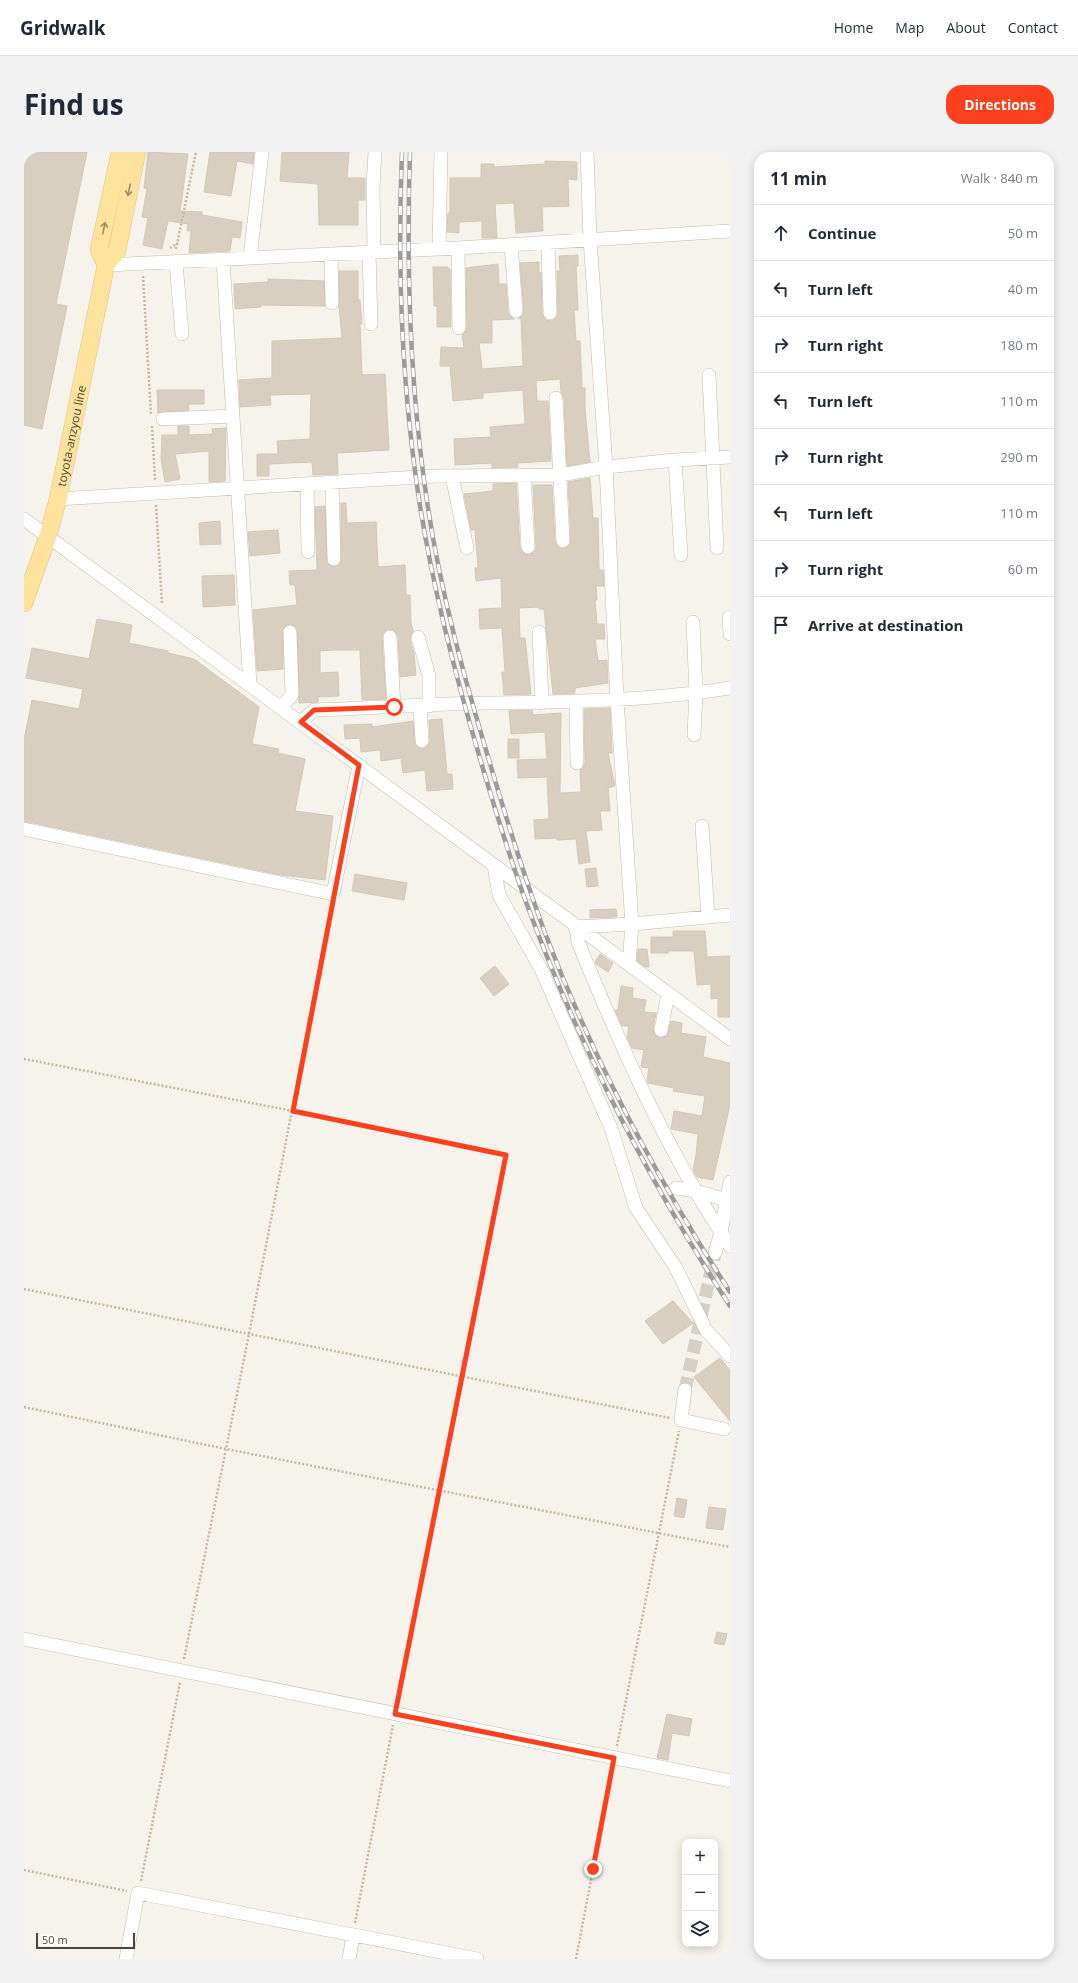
<!DOCTYPE html>
<meta charset="utf-8">
<style>
body{margin:0;font-family:"Open Sans",sans-serif;background:#f2f2f3;color:#1f2937}
.controls{position:absolute;right:12px;bottom:12px;display:grid;overflow:hidden;border-radius:8px;box-shadow:0 2px 10px #0003}
.controls button{width:36px;height:36px;display:grid;place-items:center;padding:0;border:0;border-bottom:1px solid #e0e1e3;background:#fff;color:#1f2937;font:20px sans-serif}
.scale{position:absolute;left:12px;bottom:10px;width:99px;box-sizing:border-box;padding-left:4px;border:2px solid #4b4439;border-top:0;font-size:11px;line-height:14px;white-space:nowrap;color:#4b4439;-webkit-text-stroke:3px #fff;paint-order:stroke}
.stop{position:absolute;width:12px;height:12px;margin:-9px;border:3px solid #fc3f1d;border-radius:50%;background:#fff}
.stop.end{background:#fc3f1d;border-color:#fff;box-shadow:0 1px 4px #0008}
.list{margin:0;padding:0;list-style:none}
h2{display:flex;justify-content:space-between;align-items:center;height:52px;margin:0;padding:0 16px;font-size:17px}
h2 small{font-size:13px;font-weight:400;color:#747a83}
.list li{display:grid;grid-template-columns:26px 1fr auto;gap:12px;align-items:center;box-sizing:border-box;height:56px;padding:0 16px;border-top:1px solid #e0e1e3}
.list b{display:block;font-size:15px;white-space:nowrap}
.list em{font-size:13px;font-style:normal;color:#747a83}
.icon{flex:none;width:22px;height:22px;fill:none;stroke:currentColor;stroke-width:2;stroke-linecap:round;stroke-linejoin:round}
.map{position:relative;flex:none;width:706px;height:1807px;overflow:hidden;border-radius:16px}
header{display:flex;align-items:center;gap:24px;box-sizing:border-box;height:56px;padding:0 20px;background:#fff;border-bottom:1px solid #e0e1e3}
header strong{font-size:19px}
nav{display:flex;gap:22px;margin-inline-start:auto;font-size:14px}
.intro{display:flex;align-items:center;justify-content:space-between;box-sizing:border-box;height:96px;padding:0 24px}
h1{margin:0;font-size:28px}
.button{padding:10px 18px;border-radius:16px;background:#fc3f1d;color:#fff;font-size:14px;font-weight:700}
main{display:flex;gap:24px;padding:0 24px}
aside{flex:1;background:#fff;border-radius:16px;box-shadow:0 2px 10px #0003}
.map>svg:first-child{display:block}
.building{fill:#d8cfc1;stroke:#d3c7b4}
.lines{fill:none;stroke-linecap:round;stroke-linejoin:round}
.minor-tunnel{stroke:#d4d0c8;stroke-width:13;stroke-dasharray:13 6;stroke-linecap:butt}
.minor-casing{stroke:#c2bbae;stroke-width:14}
.major-casing{stroke:#e6c16a;stroke-width:18}
.path{stroke:#c4b79f;stroke-width:2.5;stroke-dasharray:2 2;stroke-linecap:butt}
.minor{stroke:#fff;stroke-width:13}
.major{stroke:#ffe39c;stroke-width:17}
.rail-casing{stroke:#9a9a9a;stroke-width:4.5}
.rail{stroke:#fff;stroke-width:3;stroke-dasharray:9;stroke-linecap:butt}
.oneway{stroke:#9c8c66}
.route{stroke:#fc3f1d;stroke-width:5}
.labels{text-anchor:middle;dominant-baseline:central;stroke-width:4;stroke-linejoin:round;paint-order:stroke}
.street-label{font-size:12px;fill:#4b4439;stroke:#fff}
</style>
<header>
<strong>Gridwalk</strong>
<nav><a>Home</a><a>Map</a><a>About</a><a>Contact</a></nav>
</header>
<div class="intro"><h1>Find us</h1><a class="button">Directions</a></div>
<main>
<div class="map">
<svg width="706" height="1807" viewBox="0 0 706 1807">
<rect width="100%" height="100%" fill="#f6f3ec"/>
<!-- building -->
<path class="building" d="M0 0H63L32 152 43 154 18 277 0 273Z
M124 0 164 2 156 59 178 60V63L218 70 216 86 208 85 206 99 165 101 167 79H163L164 72 144 69 138 97 119 93 124 66 118 65 123 37 120 36Z
M186 0H230L229 12 213 9 207 44 180 40Z
M258 0H325L323 26H341V48H334V73H295L294 32 256 29Z
M521 9 553 10V28L544 27 545 54 518 55 519 79 492 81 490 51 471 52 473 86H458V69L435 70V81L423 80 424 61H426V26H457V12H470V15L521 12Z
M554 103V114H552L554 158H550L552 189H556L558 236H561V257L566 310 543 314 540 246 537 240 536 227 512 229 513 249H524L527 309 493 311 494 315 468 316V311L431 313 430 287 467 285 466 275 501 272 499 238 459 241V246L429 249 426 214H416L417 195 440 196 438 183 443 176 442 116 474 112 475 132H482L484 160 486 164 491 167 468 168V191H455L458 217 499 214 497 166 494 167 499 163 500 158 496 111 515 110V121L517 120 518 162 522 168 527 169 533 165 534 161 533 119H536L535 104Z
M409 115H424V117H426L427 175H413V154H410Z
M315 119H334V148H336L338 172H336L338 223 361 222 365 298 313 301 314 322 289 323 288 310 245 312V324H233V302H254L253 289 286 287 287 242 246 243 247 253 216 255 215 228 248 226V189L318 186 315 154Z
M244 127 300 129 301 154 237 153V155L211 157 210 132 244 130Z
M133 238H180V252H164L165 258 134 261Z
M154 274H165V283L189 282 188 277 202 276 201 329 185 330V299L151 302 156 327 141 330 137 307 138 283H154Z
M566 326 569 366H574L575 418H579L580 434H572L573 448H571L573 472H580L581 487H571L574 509 583 508 584 531 551 536V541L529 542 520 457H515V455L495 456 496 486H501L507 542 480 543 478 520H481L478 476 456 477 455 457 478 456 477 426 452 429 451 416H454L451 378H447L440 342 469 339V332L492 331 496 395 500 402 505 403 511 399 512 395 509 333H528L531 389 535 396 540 397 546 393 547 389 544 330Z
M317 351H322L323 371 352 370 354 415 381 413 382 443H386L387 471 389 479 386 487 390 502 392 523 376 525 374 484 370 478 365 477 359 481 358 485 362 547 338 548 336 498H310L296 499V521L314 520 315 544 294 545V550L275 551 273 476 266 472 259 477V517L233 519 229 458 273 453 271 433H266L265 419 293 418 291 355 301 354 303 411 310 415 317 411Z
M196 369 197 392 176 393 175 371Z
M254 378 256 401 226 404 224 380Z
M210 423 211 453 179 455 178 424Z
M73 467 108 473 105 491 144 499V501L170 507 235 555 228 592 255 597 254 601 281 607 271 659 309 664 301 728 257 723 0 669V588L8 548 55 557 59 537 2 526 8 496 65 507Z
M586 556 588 601H584L591 634 584 636 586 659H576L578 678 562 679 566 710 555 712 552 687 533 688V686L511 687 510 668 525 667 523 625 494 626 493 608 523 607 521 580 487 582 485 559 508 558 509 563 537 561 536 641 557 640 556 618 561 611 560 557Z
M418 567 423 622H428L429 637 403 639 401 618 379 621 377 606 357 609 356 598 337 600 336 586 321 587 320 573 348 572V575L389 569 391 593 399 597 403 595 406 589 405 568Z
M484 587H495V606H484Z
M572 716 574 734 563 735 561 717Z
M331 722 383 731 380 748 328 739Z
M592 757 593 765 566 766V758Z
M649 779H681L683 805 706 804V865H694V846L687 847V832L673 833 670 799H644V801H627V785H649Z
M614 797H623L625 815H622L613 809Z
M576 802 589 811 584 820 572 812 571 810Z
M471 814 485 832 470 844 456 826Z
M597 834 609 836 608 846 622 848 620 860 632 861 629 877 632 884 636 886 643 884 647 869 658 871 657 881 682 885 679 905 706 911V953L689 1028 673 1025 669 1018 672 1003 674 982 647 977 650 959 678 964 681 944 649 939 650 936 624 931 623 928 625 916 617 915 620 898 608 896 603 885 605 874H598L591 858H594Z
M649 1149 669 1171 639 1192 621 1169Z
M696 1206 706 1218V1269L670 1225Z
M653 1346 663 1348 660 1366 650 1364Z
M685 1355 702 1357 699 1378 682 1376Z
M693 1480 703 1482 700 1493 690 1491Z
M643 1562 668 1567 665 1584 648 1581 644 1608 633 1606Z"/>
<g class="lines">
<!-- minor-tunnel -->
<path class="minor-tunnel" d="M661 1238 691 1101"/>
<defs>
<path id="minor" d="M563 0 566 87 582 315 593 547 608 772 605 812
M524 91 526 161
M487 93 492 159
M415 96 417 0
M434 96 435 176
M350 99 349 34 351 0
M345 100 347 172
M307 102 308 151
M226 106 238 0
M199 108 226 533
M152 111 158 182
M82 113 434 96 706 79
M685 223 693 396
M532 246 539 389
M139 267 209 264
M651 308 657 403
M428 324 443 396
M500 324 504 395
M308 331 310 407
M283 332 284 400
M34 347 412 324 536 323 582 315 651 308 706 305
M0 367 706 887
M705 465 706 482
M669 470 672 541 670 583
M515 480 518 551
M366 485 370 555
M394 485 405 524V554
M552 549 553 611
M396 554 398 589
M257 555 268 543 266 480
M277 570 290 558C347 556 404 552 460 551 542 550 625 549 706 536
M678 674 684 765
M0 677 309 742 335 613
M470 713 475 743 517 817 587 976 612 1056 652 1116 682 1178 706 1204
M706 763 608 772 552 775 554 790C597 895 643 1000 706 1094
M637 878 644 842
M652 1036 672 1039 706 1049
M691 1101 697 1080 706 1030
M661 1238 657 1268 700 1277
M0 1487 706 1629
M102 1807 114 1741 453 1807
M325 1807 329 1783"/>
<g id="major">
<path d="M82 113 75 98 96 0"/>
<path id="s1" d="M0 451 24 384 34 347 82 113 93 99 113 0"/>
</g>
</defs>
<!-- minor casing -->
<use href="#minor" class="minor-casing"/>
<!-- major casing -->
<use href="#major" class="major-casing"/>
<!-- path -->
<path class="path" d="M146 96 154 91
M152 97 172 0
M119 124 127 263
M128 274 131 328
M132 353 138 452
M0 907 269 959 482 1003 374 1551
M0 1137 646 1266
M0 1255 202 1297 706 1395
M160 1507 225 1182 307 755
M593 1594 655 1279
M0 1718 103 1739
M117 1729 156 1530
M331 1771 369 1573
M552 1807 588 1617"/>
<!-- minor -->
<use href="#minor" class="minor"/>
<!-- major -->
<use href="#major" class="major"/>
<defs>
<path id="rail" d="M378 0C373 118 378 238 396 354 410 441 432 526 457 610 471 657 485 704 502 750 554 892 624 1028 706 1154
M386 0C382 118 386 239 404 356 417 441 440 525 465 608 482 666 500 724 521 781 569 907 633 1027 706 1140"/>
</defs>
<!-- rail casing -->
<use href="#rail" class="rail-casing"/>
<!-- rail -->
<use href="#rail" class="rail"/>
</g>
<!-- one-way arrows -->
<defs><path id="oneway-shaft" d="M-6 0H5M1.5-3L5.5 0L1.5 3" fill="none" stroke-width="1.6" stroke-linecap="round" stroke-linejoin="round"/></defs>
<g class="oneway">
<use href="#oneway-shaft" transform="translate(105 38) rotate(102)"/>
<use href="#oneway-shaft" transform="translate(80 76) rotate(-78)"/>
</g>
<g class="lines">
<!-- route -->
<path class="route" d="M370 555 290 558 277 570 335 613 269 959 482 1003 371 1562 590 1606 569 1717"/>
</g>
<g class="labels">
<!-- street labels -->
<g class="street-label">
<text stroke="none"><textPath href="#s1" startOffset="174">toyota-anzyou line</textPath></text>
</g>
</g>
</svg>
<div class="controls">
<button>+</button>
<button>−</button>
<button><svg class="icon" aria-label="layers" viewBox="0 0 24 24"><path d="M12 4l9 5-9 5-9-5zM3 14l9 5 9-5"/></svg></button>
</div>
<div class="scale">50 m</div>
<div class="stop" style="left:370px;top:555px"></div>
<div class="stop end" style="left:569px;top:1717px"></div>
</div>
<aside>
<h2>11 min<small>Walk · 840 m</small></h2>
<ul class="list">
<li><svg class="icon" aria-label="ahead" viewBox="0 0 24 24"><path d="M12 20V5M6 11l6-6 6 6"/></svg><div><b>Continue</b></div><em>50 m</em></li>
<li><svg class="icon" aria-label="left" viewBox="0 0 24 24"><path d="M17 20v-9H6M10 6l-5 5 5 5"/></svg><div><b>Turn left</b></div><em>40 m</em></li>
<li><svg class="icon" aria-label="right" viewBox="0 0 24 24"><path d="M7 20v-9h11M14 6l5 5-5 5"/></svg><div><b>Turn right</b></div><em>180 m</em></li>
<li><svg class="icon" aria-label="left" viewBox="0 0 24 24"><path d="M17 20v-9H6M10 6l-5 5 5 5"/></svg><div><b>Turn left</b></div><em>110 m</em></li>
<li><svg class="icon" aria-label="right" viewBox="0 0 24 24"><path d="M7 20v-9h11M14 6l5 5-5 5"/></svg><div><b>Turn right</b></div><em>290 m</em></li>
<li><svg class="icon" aria-label="left" viewBox="0 0 24 24"><path d="M17 20v-9H6M10 6l-5 5 5 5"/></svg><div><b>Turn left</b></div><em>110 m</em></li>
<li><svg class="icon" aria-label="right" viewBox="0 0 24 24"><path d="M7 20v-9h11M14 6l5 5-5 5"/></svg><div><b>Turn right</b></div><em>60 m</em></li>
<li><svg class="icon" aria-label="arrive" viewBox="0 0 24 24"><path d="M6 21V4h12l-3 4 3 4H6"/></svg><div><b>Arrive at destination</b></div></li>
</ul>
</aside>
</main>
